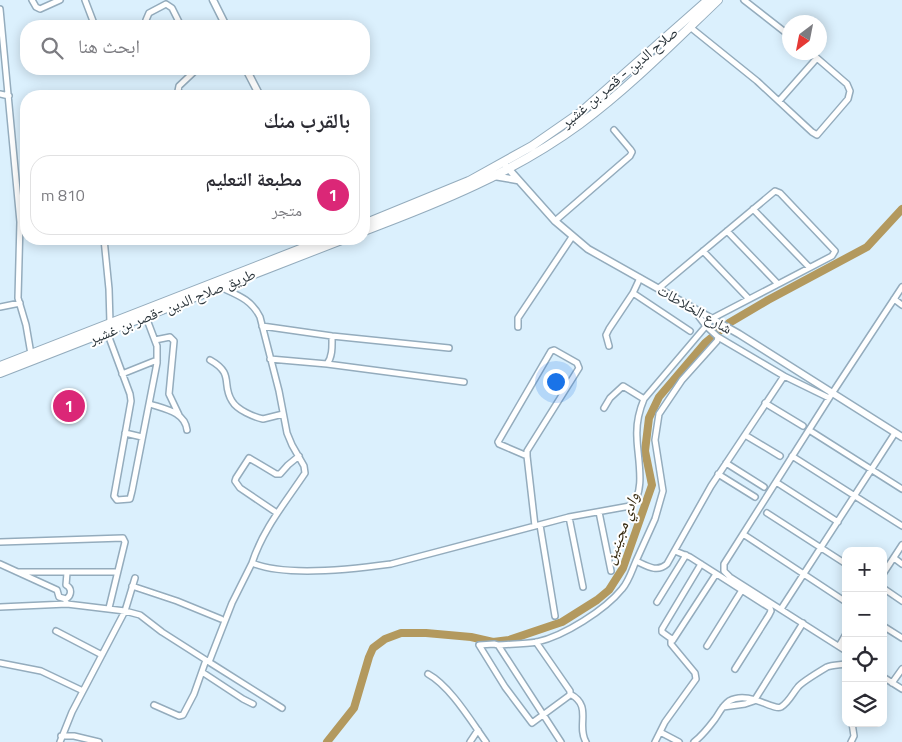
<!DOCTYPE html>
<html lang="ar">
<meta charset="utf-8">
<style>
body{margin:0;font-family:"Titillium Web","Noto Naskh Arabic",sans-serif;background:#f2f2f3;color:#2b2b33;direction:rtl}
.controls{position:absolute;right:15px;bottom:15px;display:grid;overflow:hidden;border-radius:10px;box-shadow:0 2px 12px #0003}
.controls button{width:45px;height:45px;display:grid;place-items:center;padding:0;border:0;border-bottom:1px solid #e1e1e2;background:#fff;color:#2b2b33;font:25px sans-serif}
.compass{position:absolute;left:782px;top:15px;width:45px;height:45px;border-radius:50%;background:#fff;box-shadow:0 2px 12px #0003;rotate:212deg}
.you{position:absolute;left:555px;top:381px;width:18px;height:18px;margin:-12px;border:4px solid #fff;border-radius:50%;background:#1a73e8;box-shadow:0 0 0 8px #1a73e833}
.badge{display:grid;place-items:center;width:32px;height:32px;border-radius:50%;background:#db2777;color:#fff;font-size:16px;font-weight:700}
.pin{position:absolute;translate:-50% -50%;border:2px solid #fff;box-shadow:0 1px 5px #0006}
.list{margin:0;padding:0;list-style:none}
h2{display:flex;justify-content:space-between;align-items:center;height:65px;margin:0;padding:0 20px;font-size:21px}
h2 small{font-size:16px;font-weight:400;color:#7c7c81}
.list li{display:grid;grid-template-columns:32px 1fr auto;gap:15px;align-items:center;box-sizing:border-box;height:80px;margin:0 10px 10px;padding:0 10px;border:1px solid #e1e1e2;border-radius:20px}
.list b{display:block;font-size:19px;white-space:nowrap}
.list p{margin:0;font-size:16px;white-space:nowrap;color:#7c7c81}
.list em{font-size:16px;font-style:normal;color:#7c7c81}
.icon{flex:none;width:28px;height:28px;fill:none;stroke:currentColor;stroke-width:2;stroke-linecap:round;stroke-linejoin:round}
.map{position:relative;flex:none;width:902px;height:742px;overflow:hidden;direction:ltr}
.search{position:absolute;background:#fff;box-shadow:0 2px 12px #0003;left:20px;top:20px;width:350px;height:55px;display:flex;align-items:center;gap:12px;box-sizing:border-box;padding:0 18px;border-radius:20px;color:#7c7c81;font-size:19px}
.panel{position:absolute;background:#fff;box-shadow:0 2px 12px #0003;left:20px;top:90px;width:350px;height:155px;border-radius:20px;direction:rtl}
.map>svg:first-child{display:block}
.lines{fill:none;stroke-linecap:round;stroke-linejoin:round}
.river{stroke:#b3995e;stroke-width:8}
.minor-casing{stroke:#94acbd;stroke-width:8}
.major-casing{stroke:#94acbd;stroke-width:9}
.highway-casing{stroke:#94acbd;stroke-width:10}
.minor{stroke:#fff;stroke-width:5}
.major{stroke:#fff;stroke-width:6}
.highway{stroke:#fff;stroke-width:8}
.labels{text-anchor:middle;dominant-baseline:central;stroke-width:4;stroke-linejoin:round;paint-order:stroke}
.street-label{font-size:15px;fill:#2a343a;stroke:#fff}
.water-label{font-size:16px;font-style:italic;fill:#35290e;stroke:#fff}
</style>
<div class="map">
<svg width="902" height="742" viewBox="0 0 902 742">
<rect width="100%" height="100%" fill="#dbf0fd"/>
<g class="lines">
<!-- river -->
<path class="river" d="M327 742 354 708 369 657 373 648 385 639 401 633H426L471 637 493 642 509 640 562 622 597 600 609 590 623 568 652 485 645 451 649 418 659 397 705 343 729 323 768 300 867 247 902 209"/>
<defs>
<path id="minor" d="M32 0 36 7 40 9 60 0
M85 0 93 21
M744 0 790 36
M0 9 20 222 18 298 26 325 31 354
M149 26 146 20 149 13 166 4 172 8 181 26
M690 27 757 81 812 132 817 135 848 99 850 91 847 84 810 52
M0 94 9 96
M177 96 179 86 197 69
M779 101 817 58
M753 209 809 267
M555 221 630 156 632 152 630 149 614 130
M727 231 778 284
M104 239 109 289 110 323
M703 251 749 299
M220 287C237 295 251 299 260 317L279 391 287 433 292 445 304 466 305 473C285 503 263 529 252 563
M633 293 690 331
M894 299 902 305
M0 307 20 303
M262 326 332 336 449 348
M518 327V318L572 237
M107 332 130 394 131 401 114 496 117 500 130 499 132 491 157 363V346L146 317
M718 337 784 376
M155 340 170 337 174 341 169 394 179 415
M609 346 606 335 609 329 633 293 640 278
M270 359 327 364C333 356 332 345 332 336
M210 360C235 374 221 384 232 401 237 410 254 417 263 419L283 414
M327 364 464 382
M122 374 157 360
M765 403 803 426
M150 404C165 409 185 412 187 430
M604 408 610 398 623 386 644 399
M809 430 902 489
M125 433 142 437
M745 435 780 456
M527 456 499 444 498 442 551 351 554 350 577 363 579 368 527 451V456L535 526
M792 456 902 526
M726 463 764 487
M718 474 755 497
M776 482 838 522
M599 512 611 571
M277 513 240 488 235 481 236 478 249 458 276 474H280L288 465 299 456
M767 513 846 564
M569 517 583 587
M540 525 555 616
M743 534 846 602
M0 542 123 538 125 542 109 608
M675 551 690 557 770 608 771 611 769 615 735 669
M894 558 902 564
M636 561 655 519 663 491 655 440 659 414 682 380 717 341 718 337 706 326 713 318 832 256 835 251 780 193 775 191 659 288
M0 564 57 590 59 597 66 599
M701 564 662 629V632L673 640 716 574
M18 572H117
M883 574 902 545
M132 586 177 601 221 619
M883 588 902 601
M66 601V599C72 595 72 588 66 585L67 573
M657 602 686 555
M0 607 67 604 125 611 140 615 162 632 209 662 232 603 252 563C285 577 355 569 391 564L569 517 630 506C647 494 637 455 637 438 636 424 639 411 644 399L706 326 694 310
M781 609 895 433
M883 626 902 638
M56 631 102 655
M498 645 494 644 479 645 505 687 532 723 570 695V691L536 642
M707 646 742 590
M839 646 846 634
M846 651 730 577 724 571V564L833 392 902 287
M209 662 282 708
M0 663 41 671 83 691
M202 672 243 699 253 704
M428 674C450 686 471 721 486 742
M883 677 902 689
M892 683 902 669
M570 694C593 706 576 725 586 742
M154 705 179 716 183 715 194 694 206 660
M723 707 745 704 754 701 803 623
M660 732 679 742
M61 736H74L99 742
M60 742 72 712 125 611 135 578
M470 742 478 730
M561 742 498 645C511 644 525 644 537 642 564 636 605 610 622 589 629 581 632 570 636 561 647 566 657 573 667 564L711 486 784 376 829 398
M655 742 665 722 696 679 695 673 671 644V638
M694 742C702 736 709 727 715 719 720 712 722 706 729 701 749 690 773 711 781 707 789 702 792 694 798 687 801 683 822 670 827 667 832 665 840 665 846 664
M851 742 854 736 852 723"/>
<path id="major" d="M213 0 226 26
M246 69 260 96
M506 166 555 221 588 249 739 334 902 437
M494 176 517 180"/>
<path id="highway" d="M364 224 469 181 532 146 581 112 708 0
M364 231C441 202 513 173 580 124 630 87 674 42 718 0
M0 366 326 239
M0 373 344 239"/>
</defs>
<!-- minor casing -->
<use href="#minor" class="minor-casing"/>
<!-- major casing -->
<use href="#major" class="major-casing"/>
<!-- highway casing -->
<use href="#highway" class="highway-casing"/>
<!-- minor -->
<use href="#minor" class="minor"/>
<!-- major -->
<use href="#major" class="major"/>
<!-- highway -->
<use href="#highway" class="highway"/>
</g>
<g class="labels">
<!-- street labels -->
<g class="street-label">
<text transform="translate(619 77) rotate(-40)">صلاح الدين - قصر بن غشير</text>
<text transform="translate(172 306) rotate(-22)">طريق صلاح الدين -قصر بن غشير</text>
<text transform="translate(695 309) rotate(30)">شارع الخلاطات</text>
</g>
<!-- water labels -->
<g class="water-label">
<text transform="translate(621 528) rotate(-70)">وادي مجينين</text>
</g>
</g>
</svg>
<div class="controls">
<button>+</button>
<button>−</button>
<button><svg class="icon" aria-label="locate" viewBox="0 0 24 24"><circle cx="12" cy="12" r="6"/><path d="M12 2v4M12 18v4M2 12h4M18 12h4"/></svg></button>
<button><svg class="icon" aria-label="layers" viewBox="0 0 24 24"><path d="M12 4l9 5-9 5-9-5zM3 14l9 5 9-5"/></svg></button>
</div>
<svg class="compass" viewBox="-18 -18 36 36"><path d="M0-13l5 13h-10z" fill="#e53935"/><path d="M0 13l5-13h-10z" fill="#7c7c81"/></svg>
<div class="you"></div>
<div class="pin badge" style="left:69px;top:406px">1</div>
<div class="search"><svg class="icon" aria-label="search" viewBox="0 0 24 24"><circle cx="10" cy="10" r="6"/><path d="M15 15l6 6"/></svg>ابحث هنا</div>
<section class="panel">
<h2>بالقرب منك<small></small></h2>
<ul class="list">
<li><span class="badge">1</span><div><b>مطبعة التعليم</b><p>متجر</p></div><em>810 m</em></li>
</ul>
</section>
</div>
